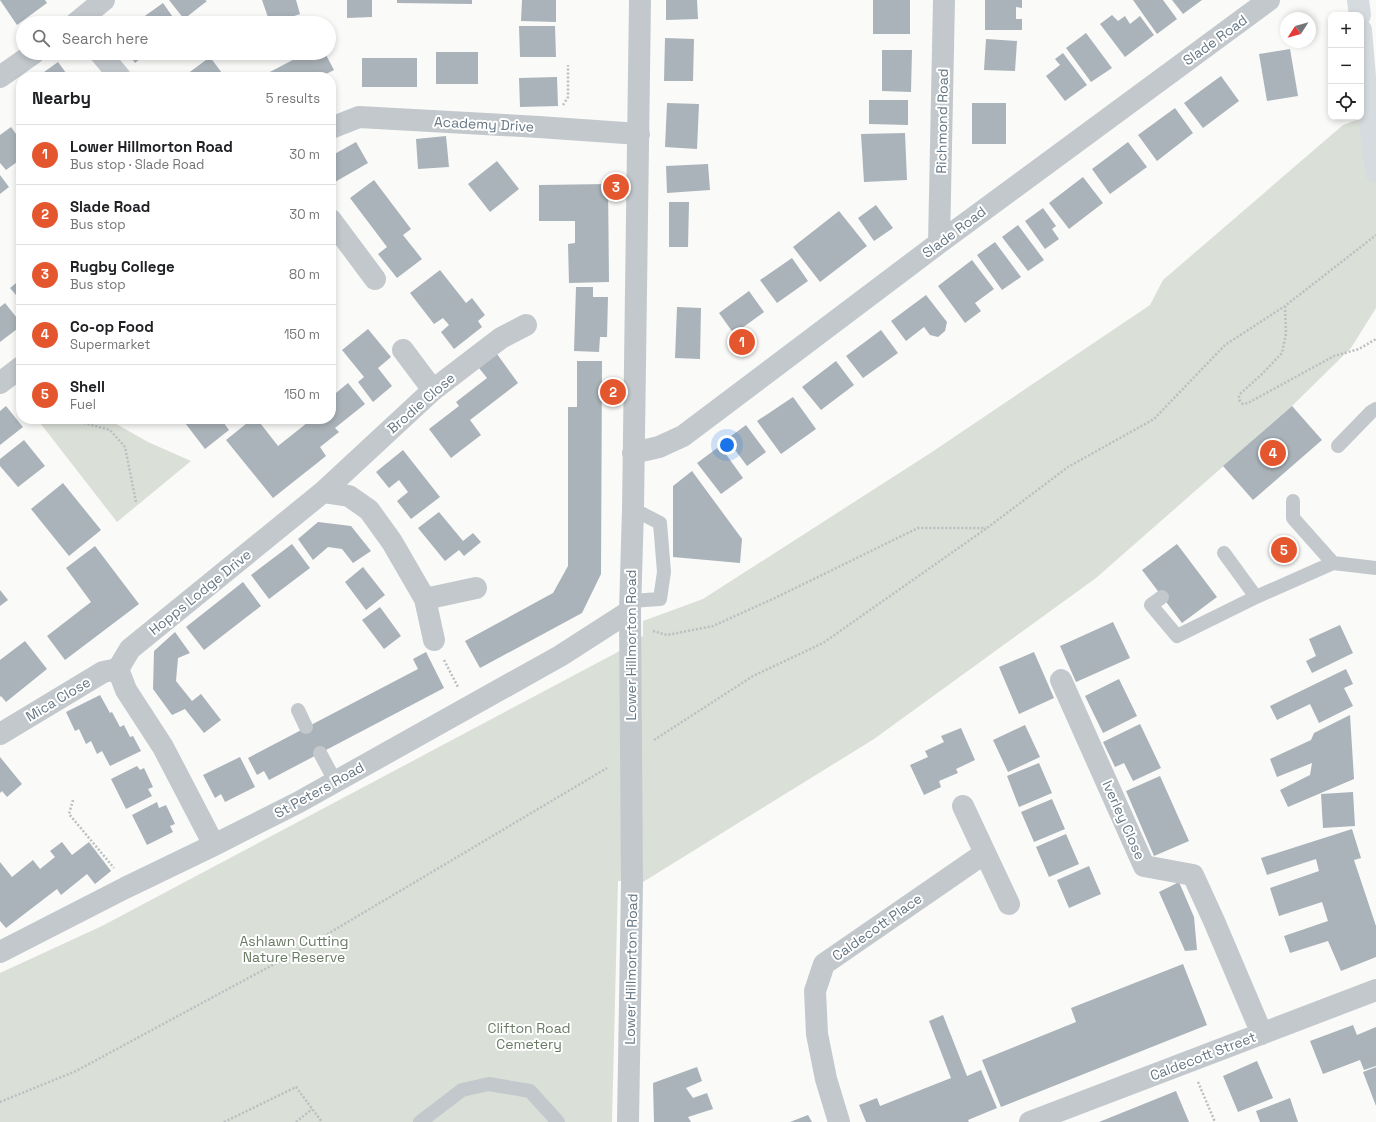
<!DOCTYPE html>
<meta charset="utf-8">
<style>
body{margin:0;font-family:"Space Grotesk",sans-serif;background:#f6f6f6;color:#202124}
.controls{position:absolute;right:12px;top:12px;display:grid;overflow:hidden;border-radius:8px;box-shadow:0 2px 6px #0003}
.controls button{width:36px;height:36px;display:grid;place-items:center;padding:0;border:0;border-bottom:1px solid #e0e0e0;background:#fff;color:#202124;font:20px sans-serif}
.compass{position:absolute;left:1280px;top:12px;width:36px;height:36px;border-radius:50%;background:#fff;box-shadow:0 2px 6px #0003;rotate:234deg}
.you{position:absolute;left:727px;top:445px;width:14px;height:14px;margin:-10px;border:3px solid #fff;border-radius:50%;background:#1a73e8;box-shadow:0 0 0 6px #1a73e833}
.badge{display:grid;place-items:center;width:26px;height:26px;border-radius:50%;background:#e4572e;color:#fff;font-size:13px;font-weight:700}
.pin{position:absolute;translate:-50% -50%;border:2px solid #fff;box-shadow:0 1px 4px #0006}
.list{margin:0;padding:0;list-style:none}
h2{display:flex;justify-content:space-between;align-items:center;height:52px;margin:0;padding:0 16px;font-size:17px}
h2 small{font-size:13px;font-weight:400;color:#757577}
.list li{display:grid;grid-template-columns:26px 1fr auto;gap:12px;align-items:center;box-sizing:border-box;height:60px;padding:0 16px;border-top:1px solid #e0e0e0}
.list b{display:block;font-size:15px;white-space:nowrap}
.list p{margin:0;font-size:13px;white-space:nowrap;color:#757577}
.list em{font-size:13px;font-style:normal;color:#757577}
.icon{flex:none;width:22px;height:22px;fill:none;stroke:currentColor;stroke-width:2;stroke-linecap:round;stroke-linejoin:round}
.map{position:relative;flex:none;width:1376px;height:1122px;overflow:hidden}
.search{position:absolute;background:#fff;box-shadow:0 2px 6px #0003;left:16px;top:16px;width:320px;height:44px;display:flex;align-items:center;gap:10px;box-sizing:border-box;padding:0 14px;border-radius:22px;color:#757577;font-size:15px}
.panel{position:absolute;background:#fff;box-shadow:0 2px 6px #0003;left:16px;top:72px;width:320px;height:352px;border-radius:16px}
.map>svg:first-child{display:block}
.green{fill:#dadfd7}
.building{fill:#aab3b9}
.lines{fill:none;stroke-linecap:round;stroke-linejoin:round}
.path{stroke:#bbbfc2;stroke-width:2.5;stroke-dasharray:2 2;stroke-linecap:butt}
.service{stroke:#c3c8cc;stroke-width:14}
.minor{stroke:#c3c8cc;stroke-width:22}
.trunk{stroke:#d6dbdf;stroke-width:22}
.labels{text-anchor:middle;dominant-baseline:central;stroke-width:4;stroke-linejoin:round;paint-order:stroke}
.street-label{font-size:14px;fill:#657683;stroke:#fff}
.park-label{font-size:14px;fill:#687a64;stroke:#fff}
</style>
<div class="map">
<svg width="1376" height="1122" viewBox="0 0 1376 1122">
<rect width="100%" height="100%" fill="#fafaf8"/>
<!-- green -->
<path class="green" d="M1376 113V308L1351 348 1292 406 1096 578 874 739 643 882 618 881 612 1122H0V973L102 926 616 653 643 636V621L703 599 932 452 1150 305 1163 280 1343 125Z
M37 419H109L111 421 148 442 191 461 117 522Z"/>
<!-- building -->
<path class="building" d="M0 0H45L47 3 17 25Z
M169 0H205L207 1 184 19Z
M262 0H296L300 14 274 23H270Z
M347 0H372V17L347 18Z
M397 0H472V4L397 3Z
M522 0H556V22L521 21Z
M666 0H697L698 19 666 20Z
M873 0H910V34H873Z
M985 0H1022V8L1016 7V19H1022V30H985Z
M1133 0H1163L1177 19 1157 34Z
M1172 0H1202L1183 14Z
M163 3 177 23H145L142 18Z
M1112 15 1118 21 1125 16 1130 24 1140 16 1154 35 1125 57 1100 24Z
M519 26H555L556 57H520Z
M1086 33 1112 68 1091 82 1066 48Z
M665 38 694 39 693 81H664Z
M986 39 1017 41 1015 71 984 70Z
M1290 49 1298 96 1267 101 1259 54Z
M882 50H912L911 92 882 91Z
M436 52H478V84H436Z
M128 53H147L135 63Z
M306 53H325L334 70 320 77H268L266 74Z
M1063 53 1087 85 1065 101 1046 76 1060 65 1055 59Z
M210 57 225 77H183Z
M362 58H417V87H362Z
M58 62 69 77H37Z
M1221 76 1239 101 1203 128 1184 103Z
M557 77 558 106 520 107 519 78Z
M869 100H908V125L869 124Z
M667 103 699 104 697 149 665 147Z
M972 103H1006V144H972Z
M1175 108 1193 133 1157 161 1138 135Z
M11 127 21 141V159L6 170 0 163V135Z
M905 133 907 180 864 182 861 134Z
M446 136 449 167 418 169 416 139Z
M356 142 368 163 335 182 331 175V156Z
M1128 142 1147 167 1110 194 1092 169Z
M497 161 519 189 490 212 468 184Z
M708 164 710 190 667 193 666 166Z
M0 175 9 187 0 194Z
M1083 177 1103 203 1069 229 1049 203Z
M374 180 411 229 403 235 422 259 397 278 378 254 387 247 350 198Z
M608 184 609 282 569 283 568 244 575 243V221H539V185Z
M669 202H689L688 247H669Z
M876 205 893 228 874 241 858 218Z
M1043 208 1056 226 1052 229 1059 239 1045 249 1025 221Z
M839 211 867 246 820 282 793 247Z
M1018 225 1044 260 1028 271 1002 237Z
M995 242 1021 277 1002 290 977 255Z
M792 258 808 281 777 303 760 280Z
M972 260 994 289 975 303 981 311 965 323 938 286Z
M440 270 466 303 472 298 485 315 478 321 482 327 454 349 441 332 449 325 443 318 434 324 410 293Z
M21 279V301L10 288Z
M576 287H593V297H608L607 337H600L599 352 574 351Z
M749 291 764 312 734 334 719 313Z
M926 295 947 322 945 331 938 337 930 335 924 327 906 341 891 321Z
M5 303 21 323V326L0 342V307Z
M677 307 701 308 700 359 675 358Z
M368 329 391 357 378 368 392 386 373 402 358 382 364 377 342 350Z
M881 330 898 353 863 378 846 356Z
M497 354 518 383 470 420 481 435 451 458 429 429 459 406 456 402 487 378 479 368Z
M577 361H602L601 574 582 613 480 668 465 641 553 593 568 566V407H577Z
M836 361 854 385 821 410 802 387Z
M348 383 365 404 335 428 339 432 320 447 326 456 273 498 226 440 252 419H257L278 446 312 419H331V397Z
M793 397 816 429 781 454 757 421Z
M6 406 23 427 0 445V411Z
M1292 406 1322 440 1253 500 1223 466Z
M182 419H221L229 430 205 449Z
M746 425 766 452 747 466 727 439Z
M24 440 45 466 18 487 0 466V459Z
M720 446 743 478 721 494 697 463Z
M403 450 440 497 411 519 397 501 408 492 399 480 389 488 376 472Z
M692 471 742 539 740 563 673 557V486Z
M63 483 101 530 69 556 31 509Z
M439 512 463 541 473 533 481 542 464 556 459 550 445 561 418 528Z
M318 522 351 526 371 551 353 563 342 549 328 547 313 560 298 539Z
M292 544 310 568 269 599 251 575Z
M1177 544 1217 597 1182 623 1142 570Z
M95 546 139 604 65 660 47 636 91 602 66 568Z
M363 567 385 595 366 610 345 582Z
M243 582 261 606 204 650 186 627Z
M0 590 8 600 0 606Z
M380 607 401 636 384 649 362 620Z
M1113 622 1130 658 1076 682 1060 646Z
M1340 625 1353 653 1312 673 1306 661 1316 656 1309 639Z
M175 632 190 653 178 658 176 681 192 701 201 694 221 720 204 733 185 709 172 715 153 689 154 651Z
M25 641 47 669 6 702 1 696 0 697V660Z
M426 652 444 688 269 780 264 771 257 775 248 758 418 669 413 659Z
M1034 652 1054 698 1019 714 999 667Z
M1346 669 1353 684 1344 688 1353 706 1319 723 1310 704 1277 720 1270 706Z
M1119 679 1137 716 1103 733 1085 696Z
M100 695 110 713 112 712 120 727 124 725 130 737 133 736 141 751 110 766 102 751 97 754 91 741 86 744 79 729 75 731 66 712Z
M1350 715 1354 779 1288 807 1280 790 1310 775 1312 763 1277 777 1270 759 1311 740 1314 733Z
M1140 724 1161 768 1133 781 1124 763 1115 767 1103 742Z
M1025 725 1040 757 1008 772 993 740Z
M961 728 975 760 956 769 958 773 939 781 941 787 924 795 910 765 928 757 925 751 944 742 941 736Z
M0 757 22 784 7 797 2 791 0 793Z
M240 757 255 787 225 802 221 794 215 798 203 775Z
M1039 763 1052 793 1019 807 1007 776Z
M137 766 140 770 144 768 153 787 148 789 152 796 126 809 111 779Z
M1160 776 1189 841 1154 856 1126 791Z
M1353 792 1355 826 1323 828 1321 794Z
M1052 799 1065 829 1034 842 1021 812Z
M157 802 159 808 166 805 175 824 170 826 173 832 147 845 132 815Z
M1352 829 1361 858 1354 860 1376 926V957L1341 971 1328 941 1290 953 1284 936 1328 921 1322 902 1279 916 1270 888 1319 871 1316 859 1267 875 1261 858Z
M1066 834 1079 864 1049 877 1036 847Z
M62 842 72 855 89 842 111 871 95 884 87 874 61 895 57 889 6 928 0 921V862L12 877 33 860 40 869 55 857 50 851Z
M1089 866 1101 894 1069 908 1057 880Z
M1179 882 1194 917 1197 950 1185 951 1159 892Z
M1183 964 1207 1025 1001 1107 982 1060 1076 1022 1071 1008Z
M943 1015 967 1076 981 1070 997 1108 968 1120 969 1122H866L859 1105 877 1098 880 1106 951 1078 929 1021Z
M1353 1025 1357 1035 1376 1027V1066L1364 1070 1360 1060 1323 1074 1310 1041Z
M1257 1061 1273 1098 1238 1112 1223 1076Z
M697 1067 702 1081 686 1088 693 1098 707 1093 713 1109 688 1117 691 1122H654L653 1083Z
M1376 1067V1106L1363 1072Z
M1176 1091 1189 1122H1099Z
M1290 1098 1298 1122H1260L1256 1111Z
M808 1115 812 1122H790Z"/>
<g class="lines">
<!-- path -->
<path class="path" d="M563 105 568 97V65
M1285 306 1286 334 1282 353 1262 374 1240 394C1238 398 1239 401 1243 404L1248 403 1334 356 1359 349 1376 339
M77 419 80 422 110 430 125 447 136 502
M653 631 667 635 713 626 777 597 918 528H986
M444 660 458 687
M654 740 753 676 823 643 987 528 1068 467 1154 419 1225 345 1285 306 1376 235
M73 800 69 814 114 868
M1198 1082 1215 1122
M0 1102 76 1071 304 948 607 768
M224 1122 296 1087 322 1122
M296 1122 312 1109"/>
<!-- service -->
<path class="service" d="M1338 446 1371 412 1376 409
M1293 501V518L1333 563 1376 568
M1162 597 1151 605 1177 636 1256 597 1224 553
M1256 597 1333 563
M631 601 660 599 664 572 660 523 633 509
M298 710 306 727
M320 753 335 781
M420 1122 462 1090 489 1084 530 1091 558 1122"/>
<!-- minor -->
<path class="minor" d="M76 23 104 0
M100 53 120 77
M0 77 34 53
M331 128 359 117 539 127 639 134
M331 220 375 279
M939 243 944 0
M403 350 433 390
M0 383 21 367
M633 453 659 447 683 436 939 243 1269 0
M323 492 433 390 501 338 526 325
M425 599 476 588
M1061 680 1144 866 1193 875 1214 921 1262 1034
M0 734 103 672 118 669
M214 845 163 747 126 690 118 669 130 649 323 492 349 496 369 510 392 542 425 599 434 640
M985 853 1009 904
M0 952 125 888 214 845 299 802 560 656 630 611
M628 1122 632 882 630 611 633 509 640 0
M839 1122 826 1079 817 1034 815 991 824 964 985 853 963 806
M1030 1122 1376 990"/>
<!-- trunk -->
<path class="trunk" d="M1358 0 1360 15
M1361 30 1366 89 1376 172"/>
</g>
<g class="labels">
<!-- street labels -->
<g class="street-label">
<text transform="translate(1215 40) rotate(-36)">Slade Road</text>
<text transform="translate(942 121) rotate(-89)">Richmond Road</text>
<text transform="translate(484 124) rotate(3)">Academy Drive</text>
<text transform="translate(954 232) rotate(-37)">Slade Road</text>
<text transform="translate(421 403) rotate(-41)">Brodie Close</text>
<text transform="translate(200 592) rotate(-39)">Hopps Lodge Drive</text>
<text transform="translate(631 645) rotate(-90)">Lower Hillmorton Road</text>
<text transform="translate(58 699) rotate(-31)">Mica Close</text>
<text transform="translate(319 790) rotate(-29)">St Peters Road</text>
<text transform="translate(1124 820) rotate(66)">Iverley Close</text>
<text transform="translate(877 927) rotate(-35)">Caldecott Place</text>
<text transform="translate(631 969) rotate(-89)">Lower Hillmorton Road</text>
<text transform="translate(1203 1056) rotate(-21)">Caldecott Street</text>
</g>
<!-- park labels -->
<g class="park-label">
<text x="294" y="941">Ashlawn Cutting<tspan x="294" dy="16">Nature Reserve</tspan></text>
<text x="529" y="1028">Clifton Road<tspan x="529" dy="16">Cemetery</tspan></text>
</g>
</g>
</svg>
<div class="controls">
<button>+</button>
<button>−</button>
<button><svg class="icon" aria-label="locate" viewBox="0 0 24 24"><circle cx="12" cy="12" r="6"/><path d="M12 2v4M12 18v4M2 12h4M18 12h4"/></svg></button>
</div>
<svg class="compass" viewBox="-18 -18 36 36"><path d="M0-13l5 13h-10z" fill="#e53935"/><path d="M0 13l5-13h-10z" fill="#757577"/></svg>
<div class="you"></div>
<div class="pin badge" style="left:742px;top:342px">1</div>
<div class="pin badge" style="left:613px;top:392px">2</div>
<div class="pin badge" style="left:616px;top:187px">3</div>
<div class="pin badge" style="left:1273px;top:453px">4</div>
<div class="pin badge" style="left:1284px;top:550px">5</div>
<div class="search"><svg class="icon" aria-label="search" viewBox="0 0 24 24"><circle cx="10" cy="10" r="6"/><path d="M15 15l6 6"/></svg>Search here</div>
<section class="panel">
<h2>Nearby<small>5 results</small></h2>
<ul class="list">
<li><span class="badge">1</span><div><b>Lower Hillmorton Road</b><p>Bus stop · Slade Road</p></div><em>30 m</em></li>
<li><span class="badge">2</span><div><b>Slade Road</b><p>Bus stop</p></div><em>30 m</em></li>
<li><span class="badge">3</span><div><b>Rugby College</b><p>Bus stop</p></div><em>80 m</em></li>
<li><span class="badge">4</span><div><b>Co-op Food</b><p>Supermarket</p></div><em>150 m</em></li>
<li><span class="badge">5</span><div><b>Shell</b><p>Fuel</p></div><em>150 m</em></li>
</ul>
</section>
</div>
